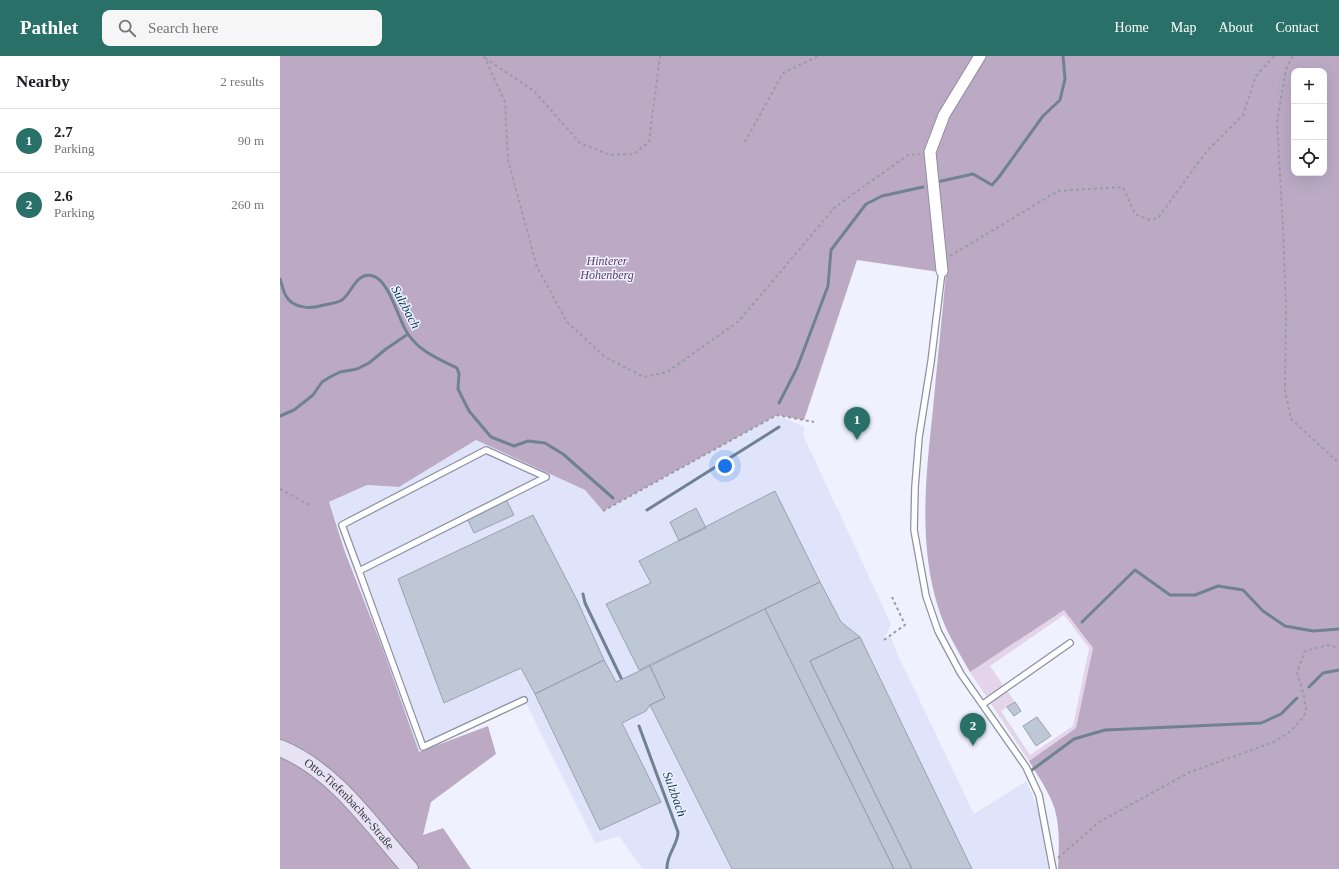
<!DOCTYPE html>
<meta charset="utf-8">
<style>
body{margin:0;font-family:Georgia,serif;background:#f6f6f6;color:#202124}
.controls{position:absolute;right:12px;top:12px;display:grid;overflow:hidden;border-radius:8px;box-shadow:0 4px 16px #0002}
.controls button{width:36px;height:36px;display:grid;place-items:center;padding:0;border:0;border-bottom:1px solid #e0e0e0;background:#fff;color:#202124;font:20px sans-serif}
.you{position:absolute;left:445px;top:410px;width:14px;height:14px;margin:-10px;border:3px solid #fff;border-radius:50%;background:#1a73e8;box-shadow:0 0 0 6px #1a73e833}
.badge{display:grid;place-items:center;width:26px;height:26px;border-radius:50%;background:#287068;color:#fff;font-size:13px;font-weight:700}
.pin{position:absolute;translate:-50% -33px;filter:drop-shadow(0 1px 2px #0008)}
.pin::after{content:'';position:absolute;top:21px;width:14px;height:12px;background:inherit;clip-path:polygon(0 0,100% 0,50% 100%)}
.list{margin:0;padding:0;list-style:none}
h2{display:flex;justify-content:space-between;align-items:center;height:52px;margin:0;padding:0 16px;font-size:17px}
h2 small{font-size:13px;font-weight:400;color:#757577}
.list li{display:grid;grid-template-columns:26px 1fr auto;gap:12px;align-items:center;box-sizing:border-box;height:64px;padding:0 16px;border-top:1px solid #e0e0e0}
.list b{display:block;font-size:15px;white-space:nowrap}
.list p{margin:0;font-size:13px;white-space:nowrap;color:#757577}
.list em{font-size:13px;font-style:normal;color:#757577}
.icon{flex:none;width:22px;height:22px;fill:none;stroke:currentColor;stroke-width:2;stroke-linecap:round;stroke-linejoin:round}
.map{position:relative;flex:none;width:1059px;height:813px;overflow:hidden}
header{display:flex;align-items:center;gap:24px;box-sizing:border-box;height:56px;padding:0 20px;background:#287068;color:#fff}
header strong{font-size:19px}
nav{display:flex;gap:22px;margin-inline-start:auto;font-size:14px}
.search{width:280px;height:36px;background:#f6f6f6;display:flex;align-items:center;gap:10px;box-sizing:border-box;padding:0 14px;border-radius:8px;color:#757577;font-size:15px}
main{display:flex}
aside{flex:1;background:#fff}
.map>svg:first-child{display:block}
.built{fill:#e0e4fb}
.green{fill:#e3d4ea;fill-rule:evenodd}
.forest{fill:#bcaac4;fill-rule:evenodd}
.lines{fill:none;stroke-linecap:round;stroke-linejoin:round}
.stream{stroke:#708292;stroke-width:3}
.building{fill:#bec7d5;stroke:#99a1af}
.lane-casing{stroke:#8f91a0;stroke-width:8}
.street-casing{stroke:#8f91a0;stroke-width:13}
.secondary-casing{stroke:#8f91a0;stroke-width:18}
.path{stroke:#9a9ba5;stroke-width:2;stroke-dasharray:3 3;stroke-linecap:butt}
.lane{stroke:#fff;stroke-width:5.5}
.street{stroke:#fff;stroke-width:11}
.secondary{stroke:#e8e2f5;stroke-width:16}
.labels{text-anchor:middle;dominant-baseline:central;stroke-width:3;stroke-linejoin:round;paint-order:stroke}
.park-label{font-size:12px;font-style:italic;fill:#593e64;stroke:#eff1fe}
.street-label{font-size:12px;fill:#35363c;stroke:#eff1fe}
.water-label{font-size:13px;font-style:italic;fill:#0a3a57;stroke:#eff1fe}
</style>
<header>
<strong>Pathlet</strong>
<div class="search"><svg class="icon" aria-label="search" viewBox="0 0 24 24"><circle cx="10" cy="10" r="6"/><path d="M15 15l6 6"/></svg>Search here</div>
<nav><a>Home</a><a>Map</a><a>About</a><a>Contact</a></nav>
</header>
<main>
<aside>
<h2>Nearby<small>2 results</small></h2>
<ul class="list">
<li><span class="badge">1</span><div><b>2.7</b><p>Parking</p></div><em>90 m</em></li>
<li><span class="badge">2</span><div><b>2.6</b><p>Parking</p></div><em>260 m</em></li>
</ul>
</aside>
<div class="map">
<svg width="1059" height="813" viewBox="0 0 1059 813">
<rect width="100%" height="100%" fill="#eff1fe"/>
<!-- built -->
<path class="built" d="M497 359 525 371 523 379 611 568 604 583 610 579 617 597 694 758 747 725 762 766 769 813H363L339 780 315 787 245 645 139 697 49 446 87 429 119 431 196 384 305 434 323 455Z"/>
<!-- green -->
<path class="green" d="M784 553 813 592 796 672 749 705 690 616ZM784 559 809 592 793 670 750 699 721 655 735 646 710 610Z"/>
<!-- forest -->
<path class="forest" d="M0 0H1059V813H778C779 793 780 773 775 754 770 737 758 720 749 705L796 672 813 592 784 554 690 616C678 595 665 574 658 551 638 487 646 418 653 353 657 308 662 262 666 217L577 204 524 364 497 359 323 455 305 434 196 384 119 431 87 429 49 446 65 496 102 591 139 696 208 670 216 698 151 746 143 779 163 772 191 813H0ZM1014 15H1044V117H1014Z"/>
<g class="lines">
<!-- stream -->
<path class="stream" d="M657 126 693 118 712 129 719 121 763 60 780 44 785 23 783 0
M0 223C2 228 3 235 6 240 13 253 32 253 44 249 49 248 57 247 62 244 72 237 76 215 93 220 110 225 118 264 128 278 140 296 159 303 177 312L179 318 178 333 189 355 211 381 234 390 248 385 265 387 283 398 333 442
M499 347 517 312 548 230 551 194 586 148 602 140 643 131
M0 360 14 354 33 339 42 326 50 321 60 316 77 313 89 307 106 293 128 278
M367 454 499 371
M303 538 305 547 343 626
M802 566 855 514 890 539H915L938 530 963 534 983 555 1005 570 1033 575 1059 573
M1029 631 1043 617 1059 614
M359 670 398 776C398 789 386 799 387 813
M752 714 794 683 825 674 981 667 1001 658 1017 642"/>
</g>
<!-- building -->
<path class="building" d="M495 435 540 526 359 614 326 548 371 527 359 505Z
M225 441 234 459 194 477 186 460Z
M416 452 426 472 399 485 390 466Z
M253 459 297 544 324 604 255 638 241 612 164 647 118 523Z
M540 526 561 566 580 581 530 605 632 813H614L485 553Z
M485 553 614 813H452L370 649 385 642 370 610Z
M580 581 692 813H632L530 605Z
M324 604 336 626 370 610 385 642 370 649 366 655 342 667 381 746 320 774 255 638Z
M735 646 741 655 734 660 727 651Z
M757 661 771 680 756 690 743 670Z"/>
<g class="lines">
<defs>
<path id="lane" d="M662 215 651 306 639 381 635 431 634 474 646 540 658 575 681 618 746 711 759 739 773 813
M206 394 266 421 79 515 62 469Z
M79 515 143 691 244 644
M703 648 790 587"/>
<path id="street" d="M662 215 650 96 664 59 700 0"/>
<g id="secondary">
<path id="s1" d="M0 692C56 715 91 769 130 813"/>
</g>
</defs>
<!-- lane casing -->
<use href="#lane" class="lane-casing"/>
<!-- street casing -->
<use href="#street" class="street-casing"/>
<!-- secondary casing -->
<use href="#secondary" class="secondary-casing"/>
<!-- path -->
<path class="path" d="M204 0 225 46 228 104 257 211 287 266 325 301 364 321 387 316 459 265 555 151 628 99 640 98
M1013 0 1006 13 997 66 1003 172 1006 250 1005 335 1011 363 1059 407
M205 2 254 35 300 87 330 99 354 98 369 86 380 0
M465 86 503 17 538 0
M670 200 778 135 843 131 855 158 870 164 878 162 926 96 963 59 976 20 994 0
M0 433 31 450
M323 455 497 359 534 366
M604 584 625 569 612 541
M778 802 819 766 910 716 994 686 1011 675 1024 660 1026 653 1023 637 1017 616 1025 595 1048 589 1059 592"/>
<!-- lane -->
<use href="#lane" class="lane"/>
<!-- street -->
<use href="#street" class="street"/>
<!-- secondary -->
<use href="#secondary" class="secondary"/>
</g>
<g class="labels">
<!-- park labels -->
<g class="park-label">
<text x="327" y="205">Hinterer<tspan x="327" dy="14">Hohenberg</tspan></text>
</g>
<!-- street labels -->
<g class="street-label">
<text stroke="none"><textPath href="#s1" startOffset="90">Otto-Tiefenbacher-Straße</textPath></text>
</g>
<!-- water labels -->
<g class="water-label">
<text transform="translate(126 251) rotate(62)">Sulzbach</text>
<text transform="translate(395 738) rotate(70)">Sulzbach</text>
</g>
</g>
</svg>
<div class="controls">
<button>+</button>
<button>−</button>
<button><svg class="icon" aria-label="locate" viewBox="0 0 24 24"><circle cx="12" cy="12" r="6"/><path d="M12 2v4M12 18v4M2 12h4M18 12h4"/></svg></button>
</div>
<div class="you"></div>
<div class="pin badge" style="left:577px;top:384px">1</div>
<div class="pin badge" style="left:693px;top:690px">2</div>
</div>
</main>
